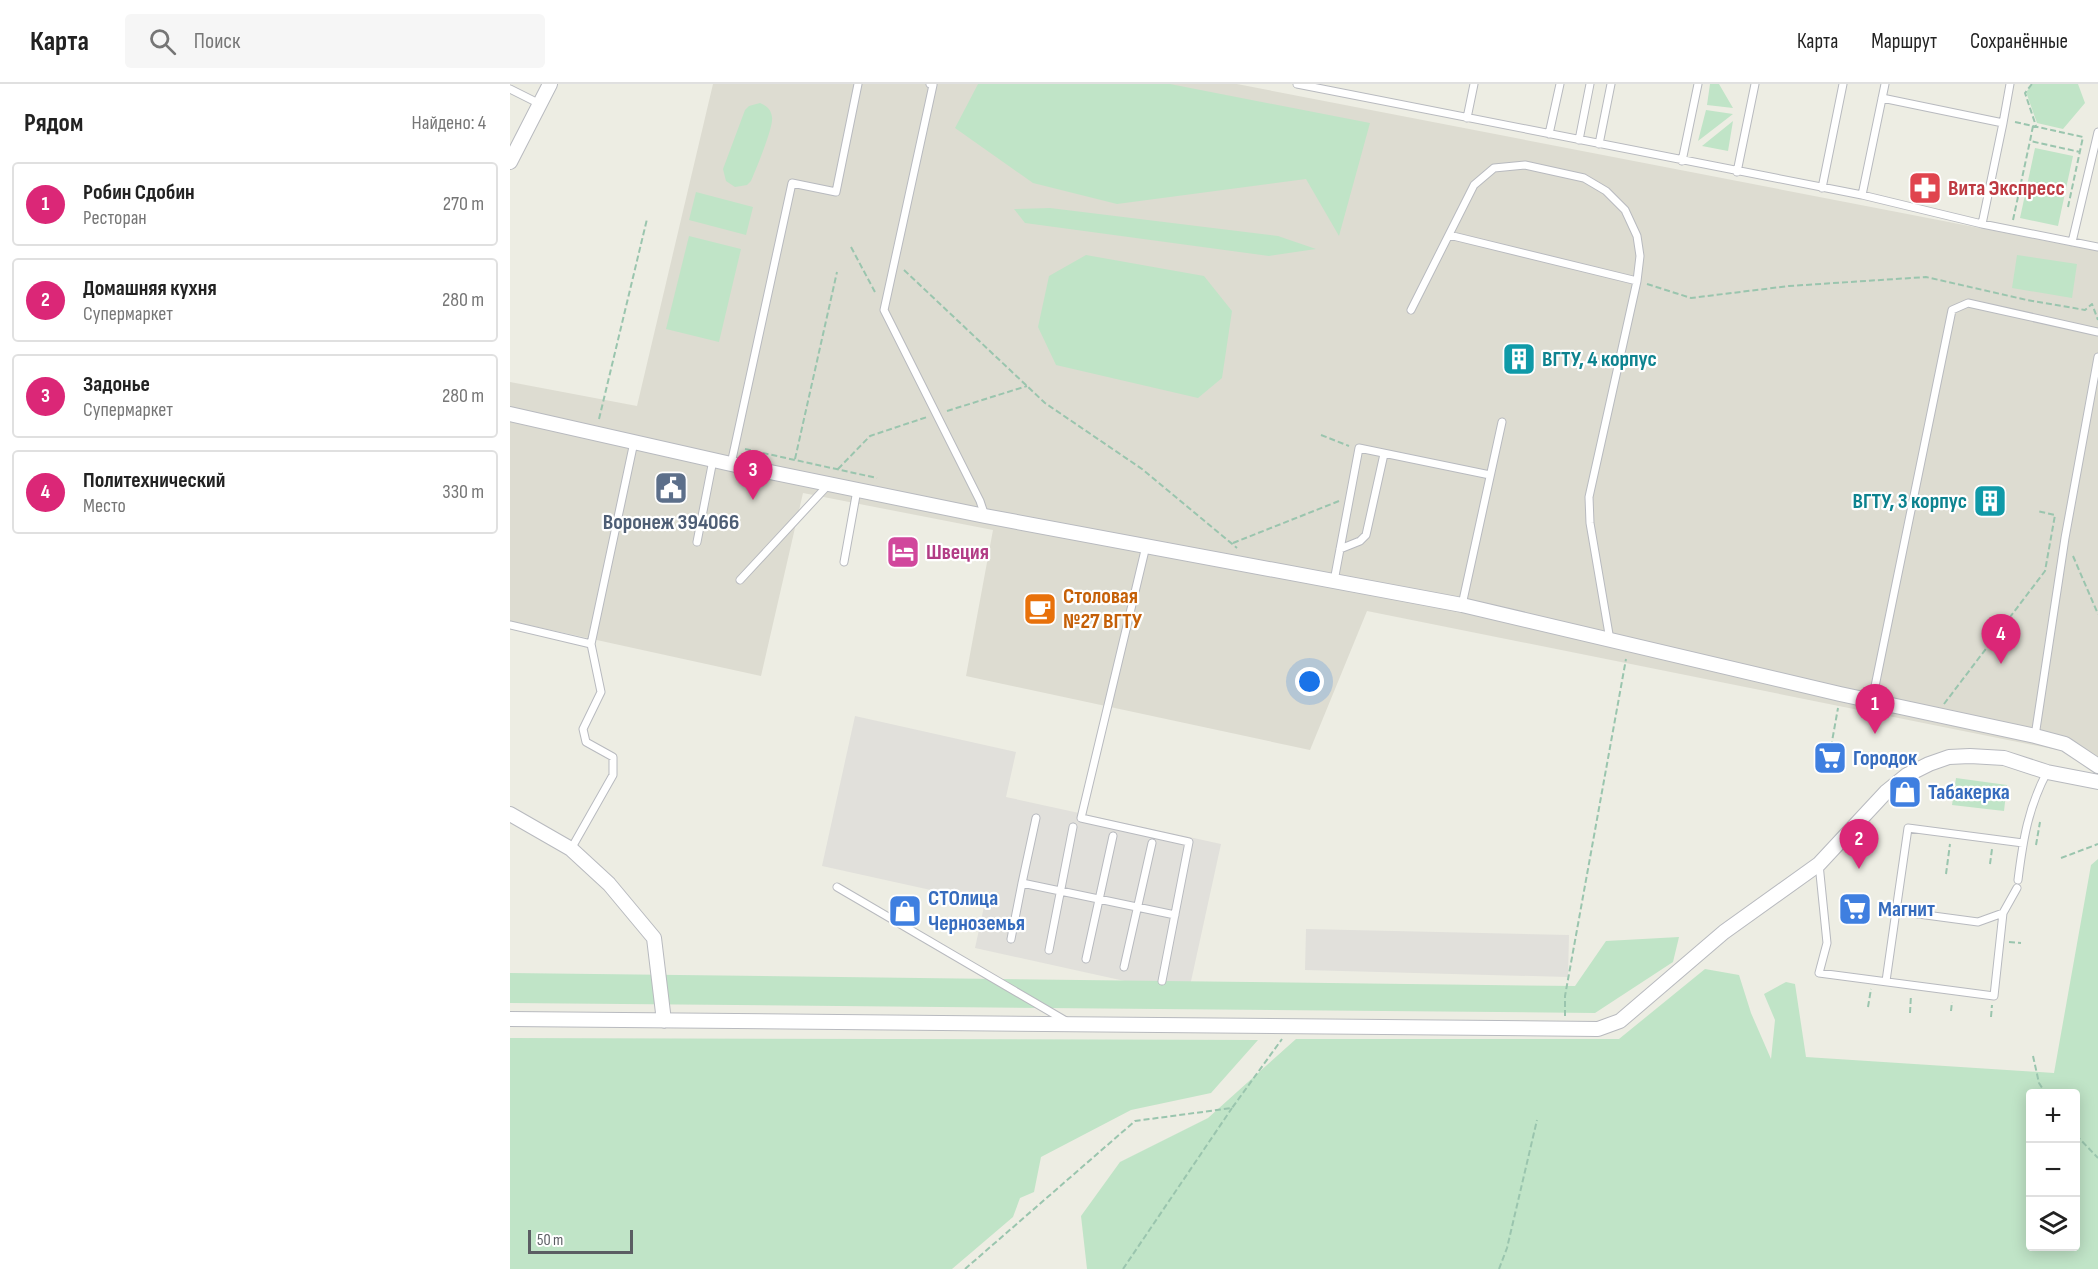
<!DOCTYPE html>
<html lang="ru">
<meta charset="utf-8">
<style>
body{margin:0;font-family:"Sofia Sans Condensed",sans-serif;background:#f6f6f6;color:#222}
.controls{position:absolute;right:18px;bottom:18px;display:grid;overflow:hidden;border-radius:6px;box-shadow:0 3px 15px #0003}
.controls button{width:54px;height:54px;display:grid;place-items:center;padding:0;border:0;border-bottom:2px solid #e0e0e0;background:#fff;color:#222;font:30px sans-serif}
.scale{position:absolute;left:18px;bottom:15px;width:105px;box-sizing:border-box;padding-left:6px;border:3px solid #5b5d63;border-top:0;font-size:16px;line-height:21px;white-space:nowrap;color:#5b5d63;-webkit-text-stroke:4px #fff;paint-order:stroke}
.you{position:absolute;left:800px;top:598px;width:21px;height:21px;margin:-15px;border:4px solid #fff;border-radius:50%;background:#1a73e8;box-shadow:0 0 0 9px #1a73e833}
.badge{display:grid;place-items:center;width:39px;height:39px;border-radius:50%;background:#db2777;color:#fff;font-size:20px;font-weight:700}
.pin{position:absolute;translate:-50% -50px;filter:drop-shadow(0 2px 3px #0008)}
.pin::after{content:'';position:absolute;top:32px;width:21px;height:18px;background:inherit;clip-path:polygon(0 0,100% 0,50% 100%)}
.list{margin:0;padding:0;list-style:none}
h2{display:flex;justify-content:space-between;align-items:center;height:78px;margin:0;padding:0 24px;font-size:26px}
h2 small{font-size:20px;font-weight:400;color:#767676}
.list li{display:grid;grid-template-columns:39px 1fr auto;gap:18px;align-items:center;box-sizing:border-box;height:84px;margin:0 12px 12px;padding:0 12px;border:2px solid #e0e0e0;border-radius:6px}
.list b{display:block;font-size:22px;white-space:nowrap}
.list p{margin:0;font-size:20px;white-space:nowrap;color:#767676}
.list em{font-size:20px;font-style:normal;color:#767676}
.icon{flex:none;width:33px;height:33px;fill:none;stroke:currentColor;stroke-width:2;stroke-linecap:round;stroke-linejoin:round}
.map{position:relative;flex:none;width:1588px;height:1185px;overflow:hidden}
header{display:flex;align-items:center;gap:36px;box-sizing:border-box;height:84px;padding:0 30px;background:#fff;border-bottom:2px solid #e0e0e0}
header strong{font-size:28px}
nav{display:flex;gap:33px;margin-inline-start:auto;font-size:21px}
.search{width:420px;height:54px;background:#f6f6f6;display:flex;align-items:center;gap:15px;box-sizing:border-box;padding:0 21px;border-radius:6px;color:#767676;font-size:22px}
main{display:flex}
aside{flex:1;background:#fff}
.map>svg:first-child{display:block}
.industrial{fill:#e1e0db}
.education{fill:#dddcd1}
.green{fill:#c0e4c7;fill-rule:evenodd}
.lines{fill:none;stroke-linecap:round;stroke-linejoin:round}
.service-casing{stroke:#b8babf;stroke-width:9}
.minor-casing{stroke:#b8babf;stroke-width:16}
.path{stroke:#9ac5ae;stroke-width:2;stroke-dasharray:6 3;stroke-linecap:butt}
.service{stroke:#fff;stroke-width:7}
.minor{stroke:#fff;stroke-width:14}
.labels{text-anchor:middle;dominant-baseline:central;stroke-width:4.5;stroke-linejoin:round;paint-order:stroke}
.health-label{font-size:22px;font-weight:bold;fill:#be3a42;stroke:#fff;text-anchor:start}
.culture-label{font-size:22px;font-weight:bold;fill:#0d838f;stroke:#fff;text-anchor:start}
.service-label{font-size:22px;font-weight:bold;fill:#4e5e75;stroke:#fff}
.hotel-label{font-size:22px;font-weight:bold;fill:#b23c85;stroke:#fff;text-anchor:start}
.food-label{font-size:22px;font-weight:bold;fill:#c56008;stroke:#fff;text-anchor:start}
.shop-label{font-size:22px;font-weight:bold;fill:#366cbe;stroke:#fff;text-anchor:start}
</style>
<header>
<strong>Карта</strong>
<div class="search"><svg class="icon" aria-label="search" viewBox="0 0 24 24"><circle cx="10" cy="10" r="6"/><path d="M15 15l6 6"/></svg>Поиск</div>
<nav><a>Карта</a><a>Маршрут</a><a>Сохранённые</a></nav>
</header>
<main>
<aside>
<h2>Рядом<small>Найдено: 4</small></h2>
<ul class="list">
<li><span class="badge">1</span><div><b>Робин Сдобин</b><p>Ресторан</p></div><em>270 m</em></li>
<li><span class="badge">2</span><div><b>Домашняя кухня</b><p>Супермаркет</p></div><em>280 m</em></li>
<li><span class="badge">3</span><div><b>Задонье</b><p>Супермаркет</p></div><em>280 m</em></li>
<li><span class="badge">4</span><div><b>Политехнический</b><p>Место</p></div><em>330 m</em></li>
</ul>
</aside>
<div class="map">
<svg width="1588" height="1185" viewBox="0 0 1588 1185">
<rect width="100%" height="100%" fill="#edede3"/>
<!-- industrial -->
<path class="industrial" d="M345 632 506 668 496 713 711 760 678 911 465 864 475 818 312 782Z
M796 845 1059 851 1058 893 795 886Z"/>
<!-- education -->
<path class="education" d="M203 0H727L1588 167V674L857 527 800 666 456 592 483 446 293 409 251 592 0 537V298L127 322Z"/>
<!-- green -->
<path class="green" d="M468 0H660L860 39 829 152 796 95 607 120 523 99 445 44Z
M1200 0H1209L1223 24 1197 21Z
M1523 0H1568L1575 19 1553 45 1527 39 1516 8Z
M250 19C257 22 261 25 262 33 264 42 246 85 241 97L237 101 225 103 216 97 213 85 235 26 239 22Z
M1196 26 1223 30 1188 57Z
M1223 37 1218 67 1192 62Z
M1525 64 1563 72 1548 142 1510 134Z
M186 108 243 123 236 151 179 136Z
M540 124 768 152 806 165 759 172 515 139 504 125Z
M179 152 231 165 209 258 156 245Z
M576 171 694 192 722 227 712 294 688 314 546 281 528 243 539 192Z
M1507 171 1567 180 1562 214 1502 204Z
M1446 694 1497 701 1494 727 1442 721Z
M1588 775V1185H577L571 1132 610 1078 698 1034 786 955H1109L1195 885 1229 891 1241 929 1261 975 1265 936 1254 910 1276 898 1285 900 1296 973 1544 989 1581 781ZM1520 1010H1566V1162H1520Z
M1169 853 1163 878 1085 929 0 919V889L1065 902 1096 857Z
M0 954 748 956 701 1009 621 1026 531 1073 524 1108 510 1114 503 1133 442 1185H0Z"/>
<g class="lines">
<defs>
<path id="service" d="M420 0 423 1 374 226 470 417 475 432
M787 0 1352 111 1472 140 1588 163
M0 5 30 20
M1372 14 1493 39 1500 0
M957 34 964 0
M1039 50 1050 0
M1069 56 1080 0
M1089 60 1101 0
M1172 77 1188 0
M1227 88 1245 0
M1312 104 1333 0
M1352 111 1375 0
M1472 140 1493 39
M939 151 1127 197
M1562 158 1588 48
M901 226 964 101 984 84 1015 81 1074 94 1096 107 1115 126 1127 152 1130 172 1127 197 1079 413 1080 439 1100 556
M221 380 282 99 326 108 348 0
M187 458 203 376
M636 462 571 734 679 758 652 897
M830 465 850 457 856 451 874 370
M334 478 347 406
M230 496 319 400
M824 497 849 364 980 391
M952 521 992 338
M0 541 81 560 124 358
M1362 617 1442 226 1458 219 1588 248
M1525 652 1555 454 1588 273
M526 734 512 799 665 831
M61 765 103 691V673L76 658 73 645 91 608 81 560
M1309 780 1317 859 1309 889 1484 912 1493 829 1507 804
M1508 796C1513 756 1518 724 1537 688
M327 803 556 937
M1386 827 1398 744 1513 759
M501 855 512 799
M539 866 563 743
M576 875 603 752
M614 883 642 759
M1376 897 1386 827 1468 838 1493 829"/>
<path id="minor" d="M0 78 40 0
M0 330 221 380 475 432 952 521 1330 610 1525 652 1555 660 1588 682
M0 730 61 765 99 800 144 854 154 937
M0 935 1088 945 1110 937 1214 848 1309 780 1376 708 1397 691 1419 680 1439 673 1460 672 1494 674 1537 688 1588 698"/>
</defs>
<!-- service casing -->
<use href="#service" class="service-casing"/>
<!-- minor casing -->
<use href="#minor" class="minor-casing"/>
<!-- path -->
<path class="path" d="M1522 0 1515 9 1526 42
M1505 38 1573 53
M1523 42 1520 57 1570 68
M1558 123 1573 53
M1503 136 1520 57
M341 163 366 210
M394 186 535 319 632 385 727 464
M1137 200 1181 214 1279 202 1416 193 1517 216 1575 226 1582 220 1588 236
M437 327 517 302
M89 335 137 135
M811 351 839 362
M235 365 367 394
M285 375 327 188
M328 385 360 352 417 333
M723 459 829 417
M1563 472 1588 530
M1434 620 1535 487 1545 431 1527 427
M1321 663 1328 624
M1526 761 1530 738
M1551 774 1588 760
M1480 780 1482 765
M1436 790 1440 760
M1499 858 1511 859
M1358 923 1361 905
M1441 927 1442 918
M1400 929 1401 911
M1055 932V912L1116 575
M1481 933 1482 921
M1523 972 1529 999 1536 1010
M1566 1051 1588 1074
M455 1185 625 1037 722 1024 772 955
M613 1185 722 1024
M989 1185 997 1164 1027 1036"/>
<!-- service -->
<use href="#service" class="service"/>
<!-- minor -->
<use href="#minor" class="minor"/>
</g>
<!-- icons -->
<defs>
<symbol id="pharmacy-square" viewBox="-11 -11 22 22"><rect x="-9" y="-9" width="18" height="18" rx="4" fill="#e0444e" stroke="#fff"/><path d="M-2-6h4v4h4v4h-4v4h-4v-4h-4v-4h4Z" fill="#fff"/></symbol>
<symbol id="building-square" viewBox="-11 -11 22 22"><rect x="-9" y="-9" width="18" height="18" rx="4" fill="#0f9aa8" stroke="#fff"/><path d="M-4-6H4V6H1V3H-1V6H-4ZM-2.5-4.3h1.7v1.8h-1.7ZM.8-4.3h1.7v1.8H.8ZM-2.5-1h1.7V.8h-1.7ZM.8-1h1.7V.8H.8Z" fill="#fff"/></symbol>
<symbol id="civic-square" viewBox="-11 -11 22 22"><rect x="-9" y="-9" width="18" height="18" rx="4" fill="#5c6f8a" stroke="#fff"/><path d="M-.6-6.5H3V-4.5H.6V-3L4-1V1h2V6H-6V1h2V-1L-.6-3ZM-1.2 2.5V6h2.4V2.5Z" fill="#fff"/></symbol>
<symbol id="hotel-square" viewBox="-11 -11 22 22"><rect x="-9" y="-9" width="18" height="18" rx="4" fill="#d1479c" stroke="#fff"/><path d="M-6-4.5h1.5V1H6V5H4.5V3h-9V5H-6ZM-4 0a1.8 1.8 0 1 1 3.6 0ZM.5 0V-2.5h3Q6-2.5 6 0Z" fill="#fff"/></symbol>
<symbol id="cafe-square" viewBox="-11 -11 22 22"><rect x="-9" y="-9" width="18" height="18" rx="4" fill="#e8710a" stroke="#fff"/><path d="M-5.5-4.5H6V0H3Q3 3.5 0 3.5H-2.5Q-5.5 3.5-5.5 0ZM3-3.2v2h1.7v-2ZM-6 4.5H4V6H-6Z" fill="#fff"/></symbol>
<symbol id="supermarket-square" viewBox="-11 -11 22 22"><rect x="-9" y="-9" width="18" height="18" rx="4" fill="#3f7fe0" stroke="#fff"/><path d="M-6-5.5h2.5l.6 2H6L4.5 2H-2.5L-4.4-4H-6ZM-1.5 3.2a1.3 1.3 0 1 0 .1 0ZM3 3.2a1.3 1.3 0 1 0 .1 0Z" fill="#fff"/></symbol>
<symbol id="shop-square" viewBox="-11 -11 22 22"><rect x="-9" y="-9" width="18" height="18" rx="4" fill="#3f7fe0" stroke="#fff"/><path d="M-5-2.5h2.3a2.7 3.5 0 0 1 5.4 0H5L5.5 6h-11ZM-1.5-2.5h3a1.5 2.3 0 0 0-3 0Z" fill="#fff"/></symbol>
</defs>
<g fill-rule="evenodd">
<use href="#pharmacy-square" x="1396" y="85" width="38" height="38"/>
<use href="#building-square" x="990" y="256" width="38" height="38"/>
<use href="#civic-square" x="142" y="385" width="38" height="38"/>
<use href="#building-square" x="1461" y="398" width="38" height="38"/>
<use href="#hotel-square" x="374" y="449" width="38" height="38"/>
<use href="#cafe-square" x="511" y="506" width="38" height="38"/>
<use href="#supermarket-square" x="1301" y="655" width="38" height="38"/>
<use href="#shop-square" x="1376" y="689" width="38" height="38"/>
<use href="#supermarket-square" x="1326" y="806" width="38" height="38"/>
<use href="#shop-square" x="376" y="808" width="38" height="38"/>
</g>
<g class="labels">
<!-- health labels -->
<g class="health-label">
<text x="1438" y="104">Вита Экспресс</text>
</g>
<!-- culture labels -->
<g class="culture-label">
<text x="1032" y="275">ВГТУ, 4 корпус</text>
<text x="1457" y="417" text-anchor="end">ВГТУ, 3 корпус</text>
</g>
<!-- service labels -->
<g class="service-label">
<text x="161" y="438">Воронеж 394066</text>
</g>
<!-- hotel labels -->
<g class="hotel-label">
<text x="416" y="468">Швеция</text>
</g>
<!-- food labels -->
<g class="food-label">
<text x="553" y="512">Столовая<tspan x="553" dy="25">№27 ВГТУ</tspan></text>
</g>
<!-- shop labels -->
<g class="shop-label">
<text x="1343" y="674">Городок</text>
<text x="1418" y="708">Табакерка</text>
<text x="418" y="814">СТОлица<tspan x="418" dy="25">Черноземья</tspan></text>
<text x="1368" y="825">Магнит</text>
</g>
</g>
</svg>
<div class="controls">
<button>+</button>
<button>−</button>
<button><svg class="icon" aria-label="layers" viewBox="0 0 24 24"><path d="M12 4l9 5-9 5-9-5zM3 14l9 5 9-5"/></svg></button>
</div>
<div class="scale">50 m</div>
<div class="you"></div>
<div class="pin badge" style="left:1365px;top:650px">1</div>
<div class="pin badge" style="left:1349px;top:785px">2</div>
<div class="pin badge" style="left:243px;top:416px">3</div>
<div class="pin badge" style="left:1491px;top:580px">4</div>
</div>
</main>
